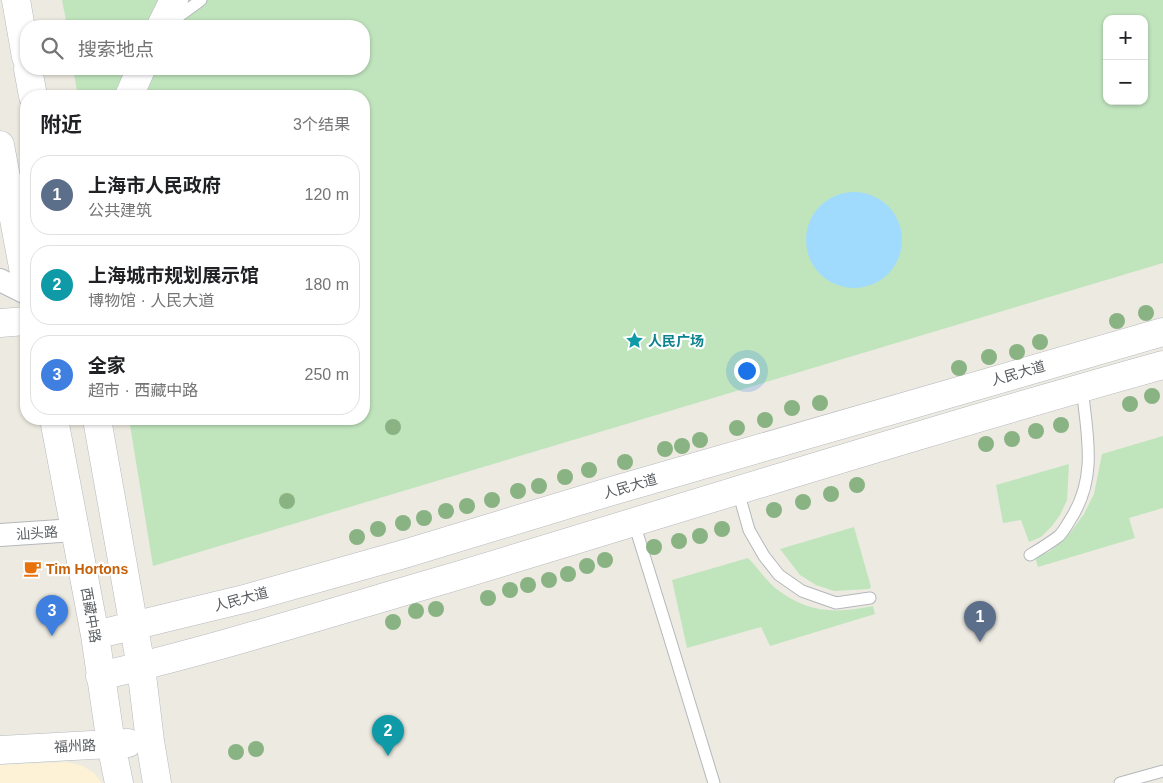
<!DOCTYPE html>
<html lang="zh">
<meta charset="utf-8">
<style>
body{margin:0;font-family:Helvetica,"Noto Sans SC",sans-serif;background:#f2f2f2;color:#202124}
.controls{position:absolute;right:15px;top:15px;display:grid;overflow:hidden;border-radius:10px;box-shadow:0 1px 4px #0004}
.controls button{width:45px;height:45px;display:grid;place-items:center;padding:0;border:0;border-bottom:1px solid #e0e0e0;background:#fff;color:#202124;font:25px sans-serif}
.you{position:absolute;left:746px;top:370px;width:18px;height:18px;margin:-12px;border:4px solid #fff;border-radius:50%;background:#1a73e8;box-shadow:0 0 0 8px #1a73e833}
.badge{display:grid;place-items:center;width:32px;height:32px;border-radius:50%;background:#e82f2c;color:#fff;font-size:16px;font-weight:700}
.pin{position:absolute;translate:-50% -41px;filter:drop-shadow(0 1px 2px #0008)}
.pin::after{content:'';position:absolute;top:26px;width:18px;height:15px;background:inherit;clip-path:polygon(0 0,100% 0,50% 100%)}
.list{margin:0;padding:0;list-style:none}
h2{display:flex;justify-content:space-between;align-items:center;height:65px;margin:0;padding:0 20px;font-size:21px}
h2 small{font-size:16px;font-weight:400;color:#757577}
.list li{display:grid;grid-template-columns:32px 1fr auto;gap:15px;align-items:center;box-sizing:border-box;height:80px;margin:0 10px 10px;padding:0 10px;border:1px solid #e0e0e0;border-radius:20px}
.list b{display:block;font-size:19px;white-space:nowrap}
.list p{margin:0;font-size:16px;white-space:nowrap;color:#757577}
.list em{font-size:16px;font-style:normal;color:#757577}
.icon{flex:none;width:28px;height:28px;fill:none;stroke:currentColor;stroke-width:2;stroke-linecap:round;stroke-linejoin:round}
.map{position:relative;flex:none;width:1163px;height:783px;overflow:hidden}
.search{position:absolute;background:#fff;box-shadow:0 1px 4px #0004;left:20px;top:20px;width:350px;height:55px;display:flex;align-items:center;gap:12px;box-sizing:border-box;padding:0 18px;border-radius:20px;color:#757577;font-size:19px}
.panel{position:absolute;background:#fff;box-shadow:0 1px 4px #0004;left:20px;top:90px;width:350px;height:335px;border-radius:20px}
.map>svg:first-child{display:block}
.commercial{fill:#fdf2d6}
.green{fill:#c0e5bd;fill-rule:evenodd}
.water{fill:#a0dbfe}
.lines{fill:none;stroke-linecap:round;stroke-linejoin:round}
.lane-casing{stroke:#b4b8bc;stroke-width:13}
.street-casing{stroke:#b4b8bc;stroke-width:24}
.secondary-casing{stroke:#b5b9be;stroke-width:29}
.lane{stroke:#fff;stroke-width:11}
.street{stroke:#fff;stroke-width:22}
.secondary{stroke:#fff;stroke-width:28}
.tree{fill:#89b382}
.labels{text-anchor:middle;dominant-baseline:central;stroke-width:4.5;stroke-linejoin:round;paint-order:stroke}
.culture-label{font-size:14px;font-weight:bold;fill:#0d838f;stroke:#fff;text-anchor:start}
.street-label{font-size:14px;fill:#5a5e62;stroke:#fff}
.food-label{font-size:14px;font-weight:bold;fill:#c56008;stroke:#fff;text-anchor:start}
</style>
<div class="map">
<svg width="1163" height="783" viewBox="0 0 1163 783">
<rect width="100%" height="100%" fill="#edeae1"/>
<!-- commercial -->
<path class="commercial" d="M67 762 83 766 94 773 102 783H0V765Z"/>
<!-- green -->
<path class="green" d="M62 0H1163V263L153 566 129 419H364V96H78L73 69H364V26H67ZM1107 19H1144V101H1107Z
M1163 436V508L1129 518 1135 538 1038 567 1035 557 1049 552 1067 537 1084 514 1094 494 1102 454Z
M1069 464 1067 500 1060 515 1052 526 1041 537 1029 542 1021 520 1003 523 996 485Z
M854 527 871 587 869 589 834 591 816 585 800 575 780 549Z
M748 558C757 567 765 579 774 587 807 613 833 614 873 606L875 614 770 646 761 627 687 648 672 580Z"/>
<!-- water -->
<path class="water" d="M806 240a48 48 0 1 1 96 0a48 48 0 1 1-96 0Z"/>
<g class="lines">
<defs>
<path id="lane" d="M171 22 201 0
M738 491 749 530 764 556 779 575 802 591 836 603 870 598
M634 523 670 639 714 783
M1030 555C1040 549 1050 543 1059 536 1064 531 1067 525 1070 520 1098 478 1087 434 1082 388
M1120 783 1163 771"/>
<path id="street" d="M0 280 26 293
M0 535 75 530"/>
<path id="secondary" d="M16 0 26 57
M161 26 174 0
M28 69 33 96
M129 96 141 69
M0 145 26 283
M0 323 26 321
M54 419 95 635 111 744 119 783
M97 419 141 667 150 741 157 783
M95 635 248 598 404 554 612 491 1163 332
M100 676C216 649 329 613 443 580 683 508 922 432 1163 365
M0 750 128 743"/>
</defs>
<!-- lane casing -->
<use href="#lane" class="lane-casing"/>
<!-- street casing -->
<use href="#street" class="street-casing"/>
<!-- secondary casing -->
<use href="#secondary" class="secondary-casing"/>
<!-- lane -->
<use href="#lane" class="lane"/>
<!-- street -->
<use href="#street" class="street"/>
<!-- secondary -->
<use href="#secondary" class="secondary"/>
</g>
<!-- trees -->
<g class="tree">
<circle cx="1146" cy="313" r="8"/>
<circle cx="1117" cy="321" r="8"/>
<circle cx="1040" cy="342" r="8"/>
<circle cx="1017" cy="352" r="8"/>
<circle cx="989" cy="357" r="8"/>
<circle cx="959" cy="368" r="8"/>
<circle cx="1152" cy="396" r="8"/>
<circle cx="820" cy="403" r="8"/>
<circle cx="1130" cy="404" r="8"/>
<circle cx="792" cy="408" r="8"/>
<circle cx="765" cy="420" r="8"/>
<circle cx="1061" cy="425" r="8"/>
<circle cx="393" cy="427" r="8"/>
<circle cx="737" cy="428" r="8"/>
<circle cx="1036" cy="431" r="8"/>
<circle cx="1012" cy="439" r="8"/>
<circle cx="700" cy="440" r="8"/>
<circle cx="986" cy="444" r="8"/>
<circle cx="682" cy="446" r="8"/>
<circle cx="665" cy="449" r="8"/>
<circle cx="625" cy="462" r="8"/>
<circle cx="589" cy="470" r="8"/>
<circle cx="565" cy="477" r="8"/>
<circle cx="857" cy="485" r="8"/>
<circle cx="539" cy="486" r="8"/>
<circle cx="518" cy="491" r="8"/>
<circle cx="831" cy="494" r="8"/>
<circle cx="492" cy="500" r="8"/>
<circle cx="287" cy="501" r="8"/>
<circle cx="803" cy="502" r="8"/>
<circle cx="467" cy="506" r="8"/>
<circle cx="774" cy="510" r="8"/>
<circle cx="446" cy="511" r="8"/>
<circle cx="424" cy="518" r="8"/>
<circle cx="403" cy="523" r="8"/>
<circle cx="378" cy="529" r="8"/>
<circle cx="722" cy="529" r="8"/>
<circle cx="700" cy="536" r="8"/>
<circle cx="357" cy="537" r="8"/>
<circle cx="679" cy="541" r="8"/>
<circle cx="654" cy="547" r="8"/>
<circle cx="605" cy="560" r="8"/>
<circle cx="587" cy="566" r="8"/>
<circle cx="568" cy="574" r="8"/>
<circle cx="549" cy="580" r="8"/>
<circle cx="528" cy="585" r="8"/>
<circle cx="510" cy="590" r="8"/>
<circle cx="488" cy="598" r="8"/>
<circle cx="436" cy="609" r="8"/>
<circle cx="416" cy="611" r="8"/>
<circle cx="393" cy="622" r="8"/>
<circle cx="256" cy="749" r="8"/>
<circle cx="236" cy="752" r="8"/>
</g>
<!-- icons -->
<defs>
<symbol id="sight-bare" viewBox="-9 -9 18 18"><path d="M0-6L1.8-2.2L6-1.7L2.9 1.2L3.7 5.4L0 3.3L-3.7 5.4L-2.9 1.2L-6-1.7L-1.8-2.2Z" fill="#0f9aa8" stroke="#fff" stroke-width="2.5" paint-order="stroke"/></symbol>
<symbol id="cafe-bare" viewBox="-9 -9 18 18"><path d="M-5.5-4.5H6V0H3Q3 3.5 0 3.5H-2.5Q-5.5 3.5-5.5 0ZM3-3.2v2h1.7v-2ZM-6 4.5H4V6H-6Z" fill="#e8710a" stroke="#fff" stroke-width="2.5" paint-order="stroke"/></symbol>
</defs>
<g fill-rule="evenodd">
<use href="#sight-bare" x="622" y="328" width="25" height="25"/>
<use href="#cafe-bare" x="20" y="556" width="25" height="25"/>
</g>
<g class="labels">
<!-- culture labels -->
<g class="culture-label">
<text x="648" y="341">人民广场</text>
</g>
<!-- street labels -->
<g class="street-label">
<text transform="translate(1018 373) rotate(-16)">人民大道</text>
<text transform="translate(630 486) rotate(-16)">人民大道</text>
<text transform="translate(37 533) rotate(-4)">汕头路</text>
<text transform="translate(241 599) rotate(-15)">人民大道</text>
<text transform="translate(91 615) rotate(80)">西藏中路</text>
<text transform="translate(75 746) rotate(-3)">福州路</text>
</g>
<!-- food labels -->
<g class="food-label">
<text x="46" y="569">Tim Hortons</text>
</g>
</g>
</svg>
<div class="controls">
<button>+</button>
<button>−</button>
</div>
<div class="you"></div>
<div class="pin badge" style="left:980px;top:642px;background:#5c6f8a">1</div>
<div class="pin badge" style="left:388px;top:756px;background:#0f9aa8">2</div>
<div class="pin badge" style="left:52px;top:636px;background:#3f7fe0">3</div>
<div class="search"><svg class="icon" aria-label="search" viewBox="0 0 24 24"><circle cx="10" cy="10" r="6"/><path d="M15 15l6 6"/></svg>搜索地点</div>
<section class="panel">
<h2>附近<small>3个结果</small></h2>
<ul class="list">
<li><span class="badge" style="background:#5c6f8a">1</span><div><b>上海市人民政府</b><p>公共建筑</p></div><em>120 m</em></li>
<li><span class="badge" style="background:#0f9aa8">2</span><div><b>上海城市规划展示馆</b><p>博物馆 · 人民大道</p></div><em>180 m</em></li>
<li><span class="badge" style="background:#3f7fe0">3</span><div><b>全家</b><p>超市 · 西藏中路</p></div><em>250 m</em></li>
</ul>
</section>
</div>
